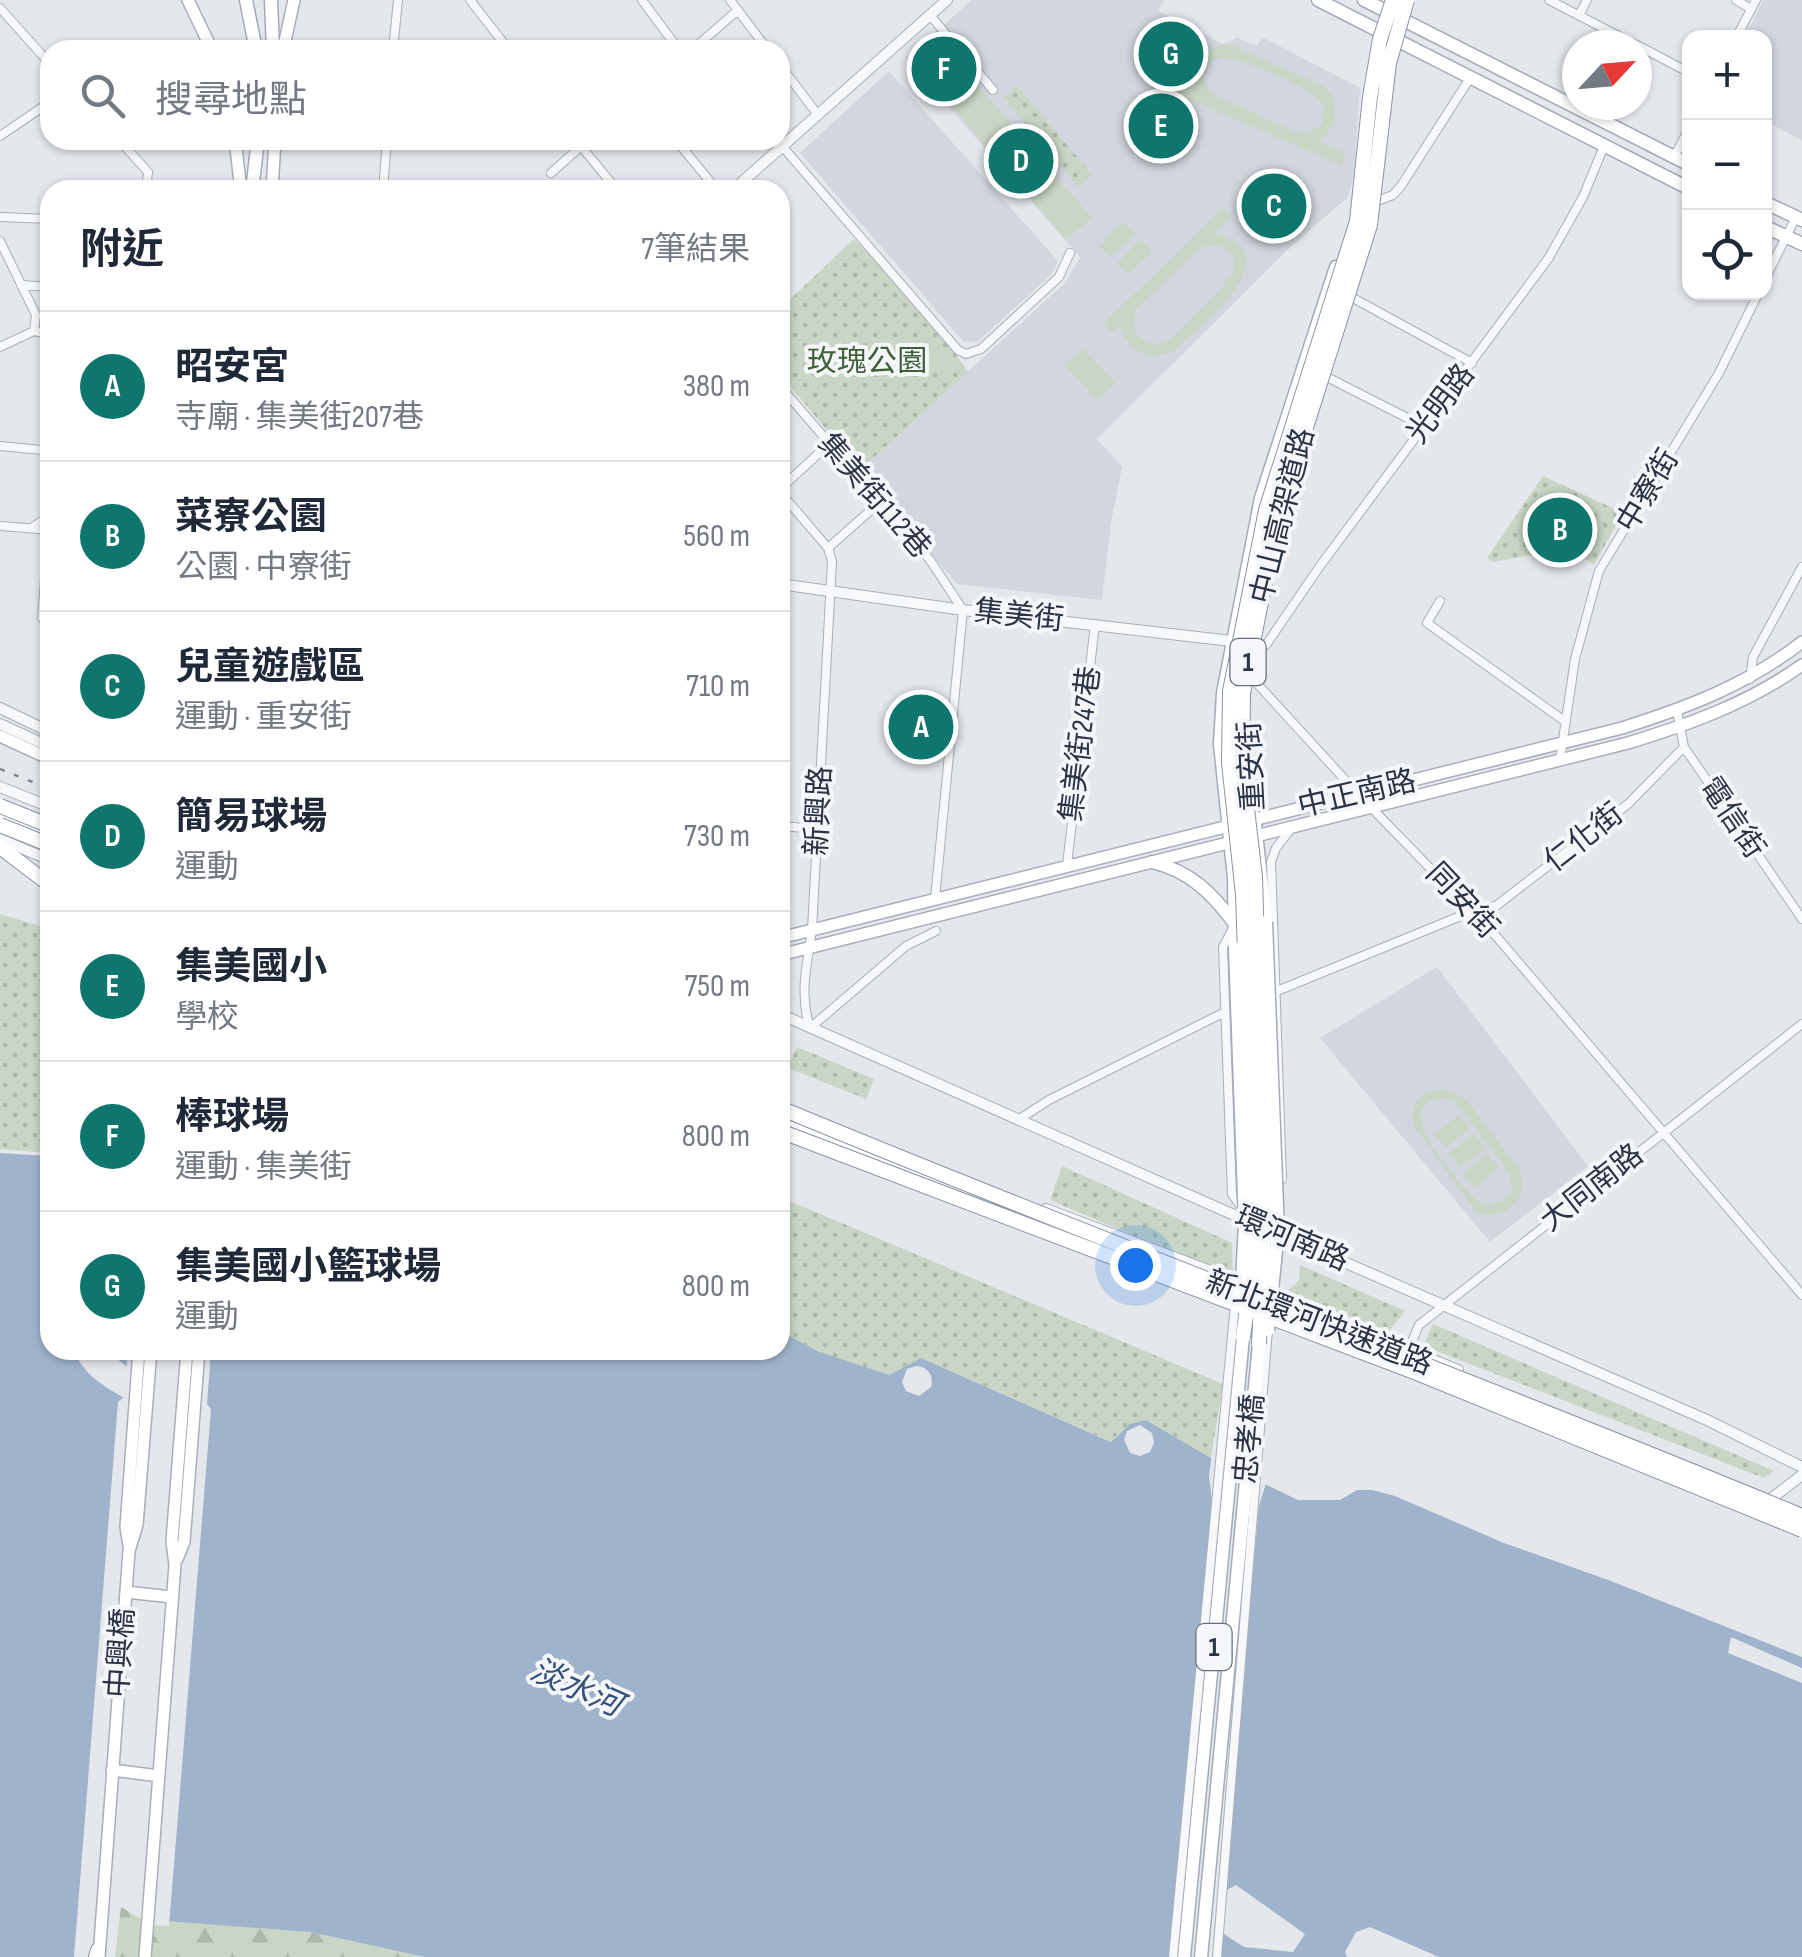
<!DOCTYPE html>
<html lang="zh-TW">
<meta charset="utf-8">
<style>
body{margin:0;font-family:"Sofia Sans Condensed","Noto Sans TC",sans-serif;background:#f2f2f3;color:#1f2937}
.controls{position:absolute;right:30px;top:30px;display:grid;overflow:hidden;border-radius:20px;box-shadow:0 2px 8px #0004}
.controls button{width:90px;height:90px;display:grid;place-items:center;padding:0;border:0;border-bottom:2px solid #e0e1e3;background:#fff;color:#1f2937;font:50px sans-serif}
.compass{position:absolute;left:1562px;top:30px;width:90px;height:90px;border-radius:50%;background:#fff;box-shadow:0 2px 8px #0004;rotate:64deg}
.you{position:absolute;left:1135px;top:1265px;width:35px;height:35px;margin:-25px;border:8px solid #fff;border-radius:50%;background:#1a73e8;box-shadow:0 0 0 15px #1a73e833}
.badge{display:grid;place-items:center;width:65px;height:65px;border-radius:50%;background:#0f766e;color:#fff;font-size:32px;font-weight:700}
.pin{position:absolute;translate:-50% -50%;border:5px solid #fff;box-shadow:0 2px 10px #0006}
.list{margin:0;padding:0;list-style:none}
h2{display:flex;justify-content:space-between;align-items:center;height:130px;margin:0;padding:0 40px;font-size:42px}
h2 small{font-size:32px;font-weight:400;color:#747a83}
.list li{display:grid;grid-template-columns:65px 1fr auto;gap:30px;align-items:center;box-sizing:border-box;height:150px;padding:0 40px;border-top:2px solid #e0e1e3}
.list b{display:block;font-size:38px;white-space:nowrap}
.list p{margin:0;font-size:32px;white-space:nowrap;color:#747a83}
.list em{font-size:32px;font-style:normal;color:#747a83}
.icon{flex:none;width:55px;height:55px;fill:none;stroke:currentColor;stroke-width:2;stroke-linecap:round;stroke-linejoin:round}
.map{position:relative;flex:none;width:1802px;height:1957px;overflow:hidden}
.search{position:absolute;background:#fff;box-shadow:0 2px 8px #0004;left:40px;top:40px;width:750px;height:110px;display:flex;align-items:center;gap:25px;box-sizing:border-box;padding:0 35px;border-radius:30px;color:#747a83;font-size:38px}
.panel{position:absolute;background:#fff;box-shadow:0 2px 8px #0004;left:40px;top:180px;width:750px;height:1180px;border-radius:30px}
.map>svg:first-child{display:block}
.built{fill:#d2d6de}
.green{fill:url(#green-dots)}
.forest{fill:url(#forest-firs)}
.pitch{fill:#c9d6c5;fill-rule:evenodd}
.water{fill:#9fb4cc;fill-rule:evenodd}
.pier{fill:#e4e7ec}
.lines{fill:none;stroke-linecap:round;stroke-linejoin:round}
.minor-casing{stroke:#a9aeb7;stroke-width:10}
.tertiary-casing{stroke:#a9aeb7;stroke-width:12}
.secondary-casing{stroke:#a9aeb7;stroke-width:14}
.primary-casing{stroke:#a3abb8;stroke-width:15}
.trunk-casing{stroke:#8b94a3;stroke-width:16}
.minor{stroke:#f7f8fa;stroke-width:8}
.tertiary{stroke:#f7f8fa;stroke-width:10}
.secondary{stroke:#fff;stroke-width:11}
.primary{stroke:#fff;stroke-width:12}
.trunk{stroke:#fff;stroke-width:14}
.rail{stroke:#7d8696;stroke-width:2.5;stroke-dasharray:5 10;stroke-linecap:butt}
.minor-bridge-casing{stroke:#a9aeb7;stroke-width:10;stroke-linecap:butt}
.primary-bridge-casing{stroke:#a3abb8;stroke-width:15;stroke-linecap:butt}
.trunk-bridge-casing{stroke:#8b94a3;stroke-width:16;stroke-linecap:butt}
.minor-bridge{stroke:#f7f8fa;stroke-width:8}
.primary-bridge{stroke:#fff;stroke-width:12}
.trunk-bridge{stroke:#fff;stroke-width:14}
.labels{text-anchor:middle;dominant-baseline:central;stroke-width:8;stroke-linejoin:round;paint-order:stroke}
.shield{fill:#f4f6f9;stroke:#676e7b;stroke-width:2.5}
.shield-label{font-size:28px;font-weight:bold;fill:#2b3445}
.park-label{font-size:30px;fill:#3f6138;stroke:#f4f6f9}
.street-label{font-size:30px;fill:#2b3445;stroke:#f4f6f9}
.water-label{font-size:32px;font-style:italic;fill:#34527a;stroke:#f4f6f9}
</style>
<div class="map">
<svg width="1802" height="1957" viewBox="0 0 1802 1957">
<defs>
<pattern id="green-dots" width="8" height="8" patternUnits="userSpaceOnUse" patternTransform="scale(2.5)"><rect width="8" height="8" fill="#c9d6c5"/><path d="M2 2h.1M6 6h.1" fill="none" stroke="#adb8ab" stroke-width="1.8" stroke-linecap="round"/></pattern>
<pattern id="forest-firs" width="22" height="20" patternUnits="userSpaceOnUse" patternTransform="scale(2.5)"><rect width="22" height="20" fill="#c9d6c5"/><path d="M5 1l3.5 6h-7zM16 11l3.5 6h-7z" fill="#adb8ab"/></pattern>
</defs>
<rect width="100%" height="100%" fill="#e4e7ec"/>
<!-- built -->
<path class="built" d="M972 0H1164L1158 11 1223 44 1237 38 1257 46 1262 37 1360 88 1354 172 1348 197 1288 249 1097 439 1122 467 1111 523 1102 600 957 584 860 470 1065 283 1080 257 906 58Z
M1763 0H1802V140L1765 121 1764 38 1745 37Z
M889 71 1058 261 1052 274 977 342 963 341 800 153Z
M1437 967 1588 1166 1490 1242 1320 1038Z"/>
<!-- green -->
<path class="green" d="M1017 85 1092 175 1078 187 1003 97Z
M854 239 928 314 968 372 860 470 780 374V309Z
M1543 476 1623 513 1594 565 1570 548 1493 562 1487 558Z
M0 914 50 929V1153L0 1149Z
M797 1047 874 1079 866 1099 788 1068Z
M1062 1166 1232 1243 1233 1278 1050 1200Z
M780 1197 1223 1384 1211 1458 1146 1420 1118 1434 1112 1442 921 1358 889 1375 851 1367 780 1334Z
M1300 1265 1405 1311 1389 1331 1285 1293 1299 1281Z
M1433 1324 1774 1471 1764 1478 1423 1346Z"/>
<!-- forest -->
<path class="forest" d="M117 1901 153 1920 310 1932 425 1957H110Z"/>
<!-- pitch -->
<path class="pitch" d="M1169 26 1195 40 1175 78 1195 87C1194 64 1203 46 1229 44L1326 87C1341 106 1338 126 1319 141L1346 153 1341 165 1167 90 1171 79 1148 68ZM1220 58C1241 57 1312 88 1324 105L1322 124 1309 133 1296 132 1214 95C1199 83 1202 65 1220 58Z
M940 35 975 78 948 102 912 59Z
M976 83 1092 218 1066 240 951 105Z
M1262 181 1298 220 1288 230 1250 192Z
M1224 207 1232 216 1214 233C1296 253 1199 327 1174 351 1148 363 1127 351 1120 325L1111 333 1103 324ZM1210 245C1265 252 1213 297 1197 312 1187 322 1174 339 1161 343 1149 346 1141 339 1134 330L1135 311 1198 249Z
M1123 222 1135 234 1111 257 1099 246Z
M1141 239 1152 252 1128 275 1117 263Z
M931 338 954 363 942 374 919 349Z
M1083 348 1115 383 1097 400 1065 365Z
M1444 1090 1465 1098 1519 1169C1531 1199 1506 1221 1477 1213L1413 1125C1412 1101 1420 1090 1444 1090ZM1443 1098 1456 1102 1510 1174 1512 1190 1502 1202 1485 1205 1476 1200C1461 1182 1383 1103 1443 1098Z
M1459 1115 1470 1129 1445 1148 1434 1134Z
M1474 1134 1485 1148 1460 1167 1449 1153Z
M1488 1154 1499 1168 1474 1187 1463 1173Z"/>
<!-- water -->
<path class="water" d="M0 1153 50 1156V1350H80L75 1353C88 1384 125 1397 154 1413L156 1390 106 1350H780V1331L817 1351 889 1375 921 1358 1111 1442 1130 1424 1146 1420 1211 1458 1298 1500H1340L1357 1490H1372L1395 1496 1504 1543 1611 1581 1802 1657V1957H1439L1370 1927 1356 1932 1345 1952 1347 1957H425L310 1932 152 1920 118 1901 109 1957H0ZM916 1366C928 1367 934 1375 931 1387L919 1396 906 1391 902 1382 907 1369ZM1140 1425 1152 1433 1154 1443 1150 1452 1140 1456 1130 1453 1124 1440 1127 1431ZM1236 1885 1305 1934 1293 1952 1244 1947 1189 1911Z"/>
<!-- pier -->
<path class="pier" d="M128 1350H211L207 1404 211 1409 169 1926 151 1925 121 1907 115 1957H74L118 1402 124 1397V1391L150 1405 151 1393 126 1372Z
M1212 1453 1267 1480 1259 1506 1222 1898 1198 1911 1220 1925 1217 1957H1169L1212 1501 1209 1476Z
M1731 1637 1802 1668V1683L1728 1653Z"/>
<g class="lines">
<defs>
<path id="minor" d="M470 0 509 50
M642 0 679 50
M730 0 768 50
M1549 0 1636 45
M1736 0 1751 9
M0 8 50 64
M930 15 993 90
M1579 15 1587 0
M1736 38 1756 0
M1637 45 1690 73
M393 50 398 0
M692 50 738 10
M780 65 818 115
M0 136 50 102
M119 140 148 172 146 190
M576 140 617 190
M676 140 717 190
M782 146 958 350 966 354 981 349 1059 277 1070 253
M1674 157 1690 127
M551 173 588 140
M383 190 387 140
M1380 200 1393 195 1401 186 1470 78
M0 217 50 219
M0 241 36 315 34 331
M1764 281 1796 217
M21 285 50 287
M1353 298 1472 363
M0 347 34 331 50 334
M1321 374 1423 426
M780 386 930 560 963 610 935 899
M0 446 42 450
M780 489 829 444
M780 492 828 548 832 561 812 930C807 964 799 994 810 1028L906 946 936 931
M2 526 50 530
M33 527 50 515
M49 530 42 618 50 622
M828 548 880 502
M1440 601 1427 623 1566 722
M1259 644 1266 645 1320 566 1548 259 1583 197 1604 146
M1252 678 1358 794 1496 936 1802 1295
M1750 679 1753 657 1802 567
M1677 711 1684 747 1802 919
M1560 760 1575 659 1599 571 1719 373 1759 292
M780 826 818 829
M1067 865 1095 624
M1233 928 1223 947 1232 1194 1242 1208
M1277 991 1473 911 1496 906 1628 804 1684 747
M1018 1120 1049 1100 1225 1012
M1282 1179 1271 862 1276 848 1290 830
M1408 1351 1419 1325 1802 1024
M1217 1957 1268 1330"/>
<path id="tertiary" d="M733 190 947 0
M780 584 963 610 1240 642
M0 708 50 732
M0 724 50 747
M0 787 50 807
M0 839 50 860
M780 1014 1250 1222
M1046 1209 1245 1284
M1275 1232 1707 1420 1802 1467
M1266 1291 1458 1370
M1763 1505 1802 1475"/>
<path id="secondary" d="M188 0 212 50
M283 50 294 0
M235 140 241 190
M272 190 275 140
M0 736 50 759
M780 938 1622 728C1688 707 1747 685 1802 642
M780 955 1628 743C1690 724 1749 703 1802 665
M129 1546 126 1527 139 1350
M177 1559 184 1542 199 1350
M126 1592 172 1597
M112 1770 159 1776
M99 1957 129 1551 137 1525 151 1350
M145 1957 175 1565 172 1541 187 1350"/>
<path id="primary" d="M246 0 256 50
M271 0 273 50
M1318 0 1690 189
M1364 0 1690 165
M252 190 258 140
M1764 202 1802 220
M1764 226 1802 244
M1279 544 1293 491
M1254 816 1266 922
M1152 862C1190 871 1212 893 1235 924
M1235 948 1234 878 1220 744 1223 693 1261 498 1336 267
M1184 1957 1243 1337
M1201 1957 1259 1344 1263 1338"/>
<path id="trunk" d="M0 817 50 837
M0 847 50 885
M780 1119 1067 1233
M96 1957 98 1950"/>
</defs>
<!-- minor casing -->
<use href="#minor" class="minor-casing"/>
<!-- tertiary casing -->
<use href="#tertiary" class="tertiary-casing"/>
<!-- secondary casing -->
<use href="#secondary" class="secondary-casing"/>
<!-- primary casing -->
<use href="#primary" class="primary-casing"/>
<!-- trunk casing -->
<use href="#trunk" class="trunk-casing"/>
<!-- minor -->
<use href="#minor" class="minor"/>
<!-- tertiary -->
<use href="#tertiary" class="tertiary"/>
<!-- secondary -->
<use href="#secondary" class="secondary"/>
<!-- primary -->
<use href="#primary" class="primary"/>
<!-- trunk -->
<use href="#trunk" class="trunk"/>
<!-- rail -->
<path class="rail" d="M0 769 50 789
M780 1068 784 1070"/>
<defs>
<path id="minor-bridge" d="M1173 1957 1235 1304"/>
<path id="primary-bridge" d="M1266 922 1278 1231 1268 1330
M1235 948 1245 1224 1241 1300"/>
<path id="trunk-bridge" d="M0 806 50 826
M0 825 50 845
M780 1108C1119 1249 1463 1375 1802 1516
M780 1131 1417 1373 1802 1530
M1243 1337 1253 1264 1254 1212 1243 895 1229 763 1230 691 1266 510 1357 221 1370 97 1380 39 1393 0
M1259 1344 1265 1215 1255 877 1242 766 1243 693 1278 516 1370 225 1389 63 1407 0"/>
</defs>
<!-- minor-bridge casing -->
<use href="#minor-bridge" class="minor-bridge-casing"/>
<!-- primary-bridge casing -->
<use href="#primary-bridge" class="primary-bridge-casing"/>
<!-- trunk-bridge casing -->
<use href="#trunk-bridge" class="trunk-bridge-casing"/>
<!-- minor-bridge -->
<use href="#minor-bridge" class="minor-bridge"/>
<!-- primary-bridge -->
<use href="#primary-bridge" class="primary-bridge"/>
<!-- trunk-bridge -->
<use href="#trunk-bridge" class="trunk-bridge"/>
</g>
<g class="labels">
<!-- shield labels -->
<g class="shield">
<rect x="1230.5" y="639" width="35" height="46" rx="8"/>
<rect x="1196.5" y="1624" width="35" height="46" rx="8"/>
</g>
<g class="shield-label">
<text x="1248" y="662">1</text>
<text x="1214" y="1647">1</text>
</g>
<!-- park labels -->
<g class="park-label">
<text x="867" y="362">玫瑰公園</text>
</g>
<!-- street labels -->
<g class="street-label">
<text transform="translate(1441 404) rotate(-53)">光明路</text>
<text transform="translate(1648 491) rotate(-59)">中寮街</text>
<text transform="translate(874 496) rotate(49)">集美街112巷</text>
<text transform="translate(1283 516) rotate(-76)">中山高架道路</text>
<text transform="translate(1019 616) rotate(6)">集美街</text>
<text transform="translate(1081 744) rotate(-83)">集美街247巷</text>
<text transform="translate(1252 766) rotate(-93)">重安街</text>
<text transform="translate(1357 794) rotate(-13)">中正南路</text>
<text transform="translate(819 811) rotate(-87)">新興路</text>
<text transform="translate(1732 818) rotate(56)">電信街</text>
<text transform="translate(1584 838) rotate(-38)">仁化街</text>
<text transform="translate(1462 901) rotate(47)">同安街</text>
<text transform="translate(1592 1188) rotate(-38)">大同南路</text>
<text transform="translate(1292 1239) rotate(23)">環河南路</text>
<text transform="translate(1319 1323) rotate(21)">新北環河快速道路</text>
<text transform="translate(1250 1439) rotate(-85)">忠孝橋</text>
<text transform="translate(121 1653) rotate(-86)">中興橋</text>
</g>
<!-- water labels -->
<g class="water-label">
<text transform="translate(576 1688) rotate(24)">淡水河</text>
</g>
</g>
</svg>
<div class="controls">
<button>+</button>
<button>−</button>
<button><svg class="icon" aria-label="locate" viewBox="0 0 24 24"><circle cx="12" cy="12" r="6"/><path d="M12 2v4M12 18v4M2 12h4M18 12h4"/></svg></button>
</div>
<svg class="compass" viewBox="-18 -18 36 36"><path d="M0-13l5 13h-10z" fill="#e53935"/><path d="M0 13l5-13h-10z" fill="#747a83"/></svg>
<div class="you"></div>
<div class="pin badge" style="left:921px;top:727px">A</div>
<div class="pin badge" style="left:1560px;top:530px">B</div>
<div class="pin badge" style="left:1274px;top:206px">C</div>
<div class="pin badge" style="left:1021px;top:161px">D</div>
<div class="pin badge" style="left:1161px;top:126px">E</div>
<div class="pin badge" style="left:944px;top:69px">F</div>
<div class="pin badge" style="left:1171px;top:54px">G</div>
<div class="search"><svg class="icon" aria-label="search" viewBox="0 0 24 24"><circle cx="10" cy="10" r="6"/><path d="M15 15l6 6"/></svg>搜尋地點</div>
<section class="panel">
<h2>附近<small>7筆結果</small></h2>
<ul class="list">
<li><span class="badge">A</span><div><b>昭安宮</b><p>寺廟 · 集美街207巷</p></div><em>380 m</em></li>
<li><span class="badge">B</span><div><b>菜寮公園</b><p>公園 · 中寮街</p></div><em>560 m</em></li>
<li><span class="badge">C</span><div><b>兒童遊戲區</b><p>運動 · 重安街</p></div><em>710 m</em></li>
<li><span class="badge">D</span><div><b>簡易球場</b><p>運動</p></div><em>730 m</em></li>
<li><span class="badge">E</span><div><b>集美國小</b><p>學校</p></div><em>750 m</em></li>
<li><span class="badge">F</span><div><b>棒球場</b><p>運動 · 集美街</p></div><em>800 m</em></li>
<li><span class="badge">G</span><div><b>集美國小籃球場</b><p>運動</p></div><em>800 m</em></li>
</ul>
</section>
</div>
